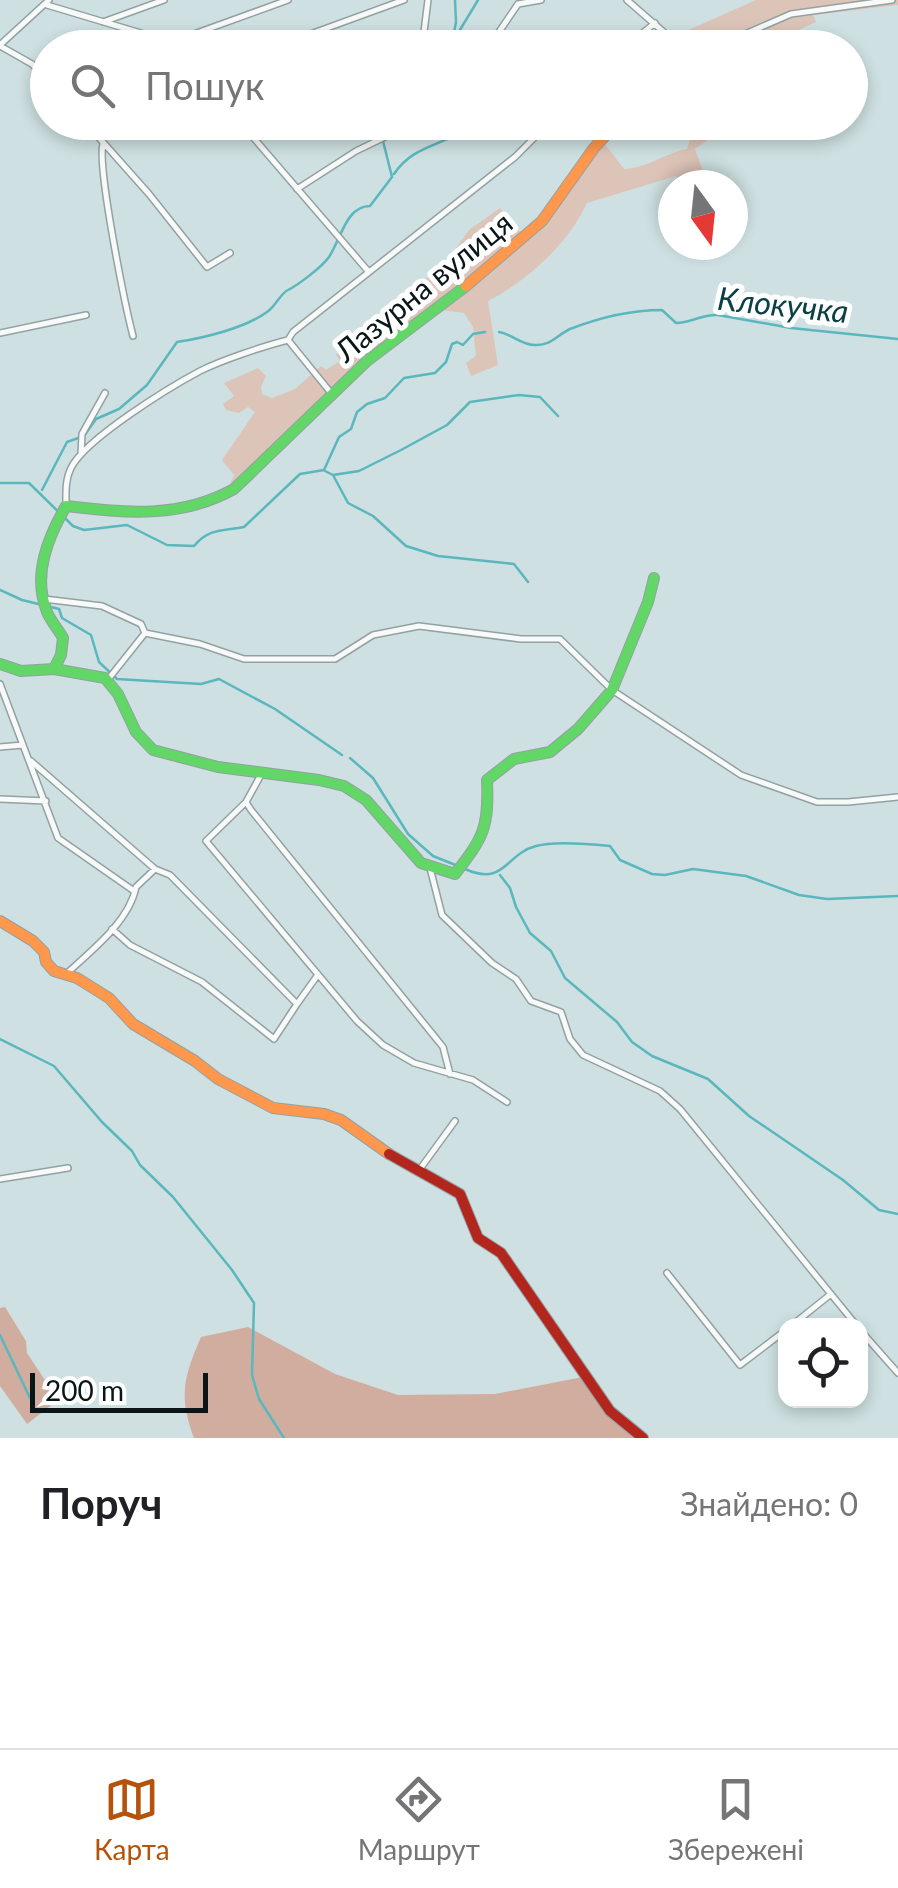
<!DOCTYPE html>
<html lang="uk">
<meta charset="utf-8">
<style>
body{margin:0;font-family:Lato,sans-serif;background:#f2f2f2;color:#202124}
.controls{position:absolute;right:30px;bottom:30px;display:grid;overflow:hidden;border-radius:20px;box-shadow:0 5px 15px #0003}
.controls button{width:90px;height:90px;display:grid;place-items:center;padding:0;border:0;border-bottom:2px solid #e0e0e0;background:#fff;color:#202124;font:50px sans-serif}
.compass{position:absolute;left:658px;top:170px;width:90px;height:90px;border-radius:50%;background:#fff;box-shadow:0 5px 15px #0003;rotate:165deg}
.scale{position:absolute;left:30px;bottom:25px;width:178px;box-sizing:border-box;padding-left:10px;border:5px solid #091516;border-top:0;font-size:28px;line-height:35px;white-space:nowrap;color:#091516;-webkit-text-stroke:8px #fff;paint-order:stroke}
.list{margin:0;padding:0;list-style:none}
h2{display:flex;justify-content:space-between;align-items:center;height:130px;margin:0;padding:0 40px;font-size:42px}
h2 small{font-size:32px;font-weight:400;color:#757577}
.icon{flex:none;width:55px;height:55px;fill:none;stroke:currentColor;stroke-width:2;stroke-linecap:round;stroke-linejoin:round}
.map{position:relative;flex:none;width:898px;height:1438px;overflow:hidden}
.search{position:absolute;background:#fff;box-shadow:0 5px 15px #0003;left:30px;right:30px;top:30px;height:110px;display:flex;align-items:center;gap:25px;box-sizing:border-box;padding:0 35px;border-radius:55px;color:#757577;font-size:38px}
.sheet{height:310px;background:#fff}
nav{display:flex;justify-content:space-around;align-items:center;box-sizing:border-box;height:140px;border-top:2px solid #e0e0e0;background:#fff;font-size:28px;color:#757577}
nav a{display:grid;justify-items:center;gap:5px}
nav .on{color:#b45309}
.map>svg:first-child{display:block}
.green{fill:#ddc4b8}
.forest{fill:#d0ad9e}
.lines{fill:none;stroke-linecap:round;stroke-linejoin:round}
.stream{stroke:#5ab7bd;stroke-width:2.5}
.street-casing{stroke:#93a1a2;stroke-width:8}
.fast-casing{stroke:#93a1a2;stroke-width:12}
.slow-casing{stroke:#93a1a2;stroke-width:12}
.jam-casing{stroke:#93a1a2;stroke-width:12}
.street{stroke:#f8fafa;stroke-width:5}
.fast{stroke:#63d668;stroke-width:10}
.slow{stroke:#ff974d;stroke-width:10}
.jam{stroke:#b3261e;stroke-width:10}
.labels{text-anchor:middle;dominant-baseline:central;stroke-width:10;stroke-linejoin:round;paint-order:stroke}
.street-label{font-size:30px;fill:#091516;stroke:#fff}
.water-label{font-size:32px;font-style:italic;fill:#0b4145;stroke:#fff}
</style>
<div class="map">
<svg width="898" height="1438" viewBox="0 0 898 1438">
<rect width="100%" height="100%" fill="#cee0e1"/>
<!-- green -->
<path class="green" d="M756 0H898V5L813 15 816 22 762 47 663 48 675 36Z
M704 132 708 140 695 149 703 172 683 185 676 176 587 203C568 244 527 281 488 301L498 365 471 376 466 363 476 356 473 327 464 313 441 310 354 374 260 470 231 495 227 491 234 475 222 460 255 412 248 407 239 413 226 410 223 404 234 396 224 383 258 368 266 376 261 387 262 394 272 398 295 389 321 366 326 370 340 361 336 355 446 262 469 230 500 208 521 233 542 214 594 141 602 140 624 169C648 168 665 153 687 149L690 139Z"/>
<!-- forest -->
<path class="forest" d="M5 1307 26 1341 27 1353 58 1400 27 1424 0 1386V1308Z
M248 1327 335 1374 398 1395 495 1394 583 1377 603 1410 635 1438H194C178 1395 184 1377 201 1337Z"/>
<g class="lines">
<!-- stream -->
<path class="stream" d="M452 43 456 22 455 0
M449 48 478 0
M383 136 384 122
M394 174C415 142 450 146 474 122
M499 332C512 334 521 345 535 345 551 346 557 335 570 329 601 317 629 310 662 310L676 323C691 323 702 314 718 315L791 328 898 339
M325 471 333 475 348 503 373 516 406 546 438 556 514 564 528 582
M333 475 359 471 401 450 447 425 470 402 519 395 540 397 558 416
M0 483H29L73 526 84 530 127 525 167 545 194 546C209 528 223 531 244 527L300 474 324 470 339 437 351 429 357 412 367 404 385 398 404 378 435 373 446 362 452 344 457 342 463 345 473 334 485 332
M42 490 67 442 84 436 96 419 119 409 147 385 177 342C204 338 245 328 267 312 276 306 280 294 288 290 298 285 322 267 329 257 341 239 346 206 370 206L392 177 383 141
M0 590 22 600 59 609 62 618 91 635 99 662 117 679 201 684 219 679 275 709 342 755
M350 758 373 778 408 834 433 856 458 866
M465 869C505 887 505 854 536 846 553 841 591 844 610 846L620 860 652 874 665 875 693 869 746 876 799 895 827 899 898 896
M500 875 510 888 516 907 530 933 551 951 565 978 617 1022 632 1042 652 1056 708 1079 749 1116 843 1180 879 1210 898 1214
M0 1039 54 1066 102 1122 132 1151 140 1165 173 1197 232 1270 254 1303 252 1375 259 1399 284 1438
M0 1335 30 1398"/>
<defs>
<path id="street" d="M627 0 682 48
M47 5 154 37 176 48
M103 22 164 0
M169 43 288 0
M0 45 49 0
M0 46 32 64 48 81
M272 48 404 0
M380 48 424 32 428 0
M488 48 518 4 541 0
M624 48 655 23
M713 48 791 14 892 0
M85 122 149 194 207 267 230 253
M240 122 368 271
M250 134 285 122
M103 144C97 167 125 305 133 336
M297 189 356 151 416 122
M0 333 86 315
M331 393 288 340 293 332 515 157 550 122
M81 454 82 434 105 393
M66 506C66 493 65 480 71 468 85 439 170 387 200 371 222 360 264 346 288 340
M44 599 102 606 141 624 145 633
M110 677 145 633 200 644 244 659H335L373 635 419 626 521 639H560L612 690 741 775 817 802H848L898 797
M0 684 58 838 134 891
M0 747 23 745
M31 761 155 869 170 875 297 1004 317 976
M262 773 246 802 251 810 443 1047 450 1074
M0 799 46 801
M246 802 206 841 357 1021 383 1045 414 1063 473 1080 507 1102
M430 868 442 915 492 963 516 979 531 1001 561 1012 570 1039 583 1055 660 1091 680 1109 857 1326
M112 929 130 945 202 982 274 1039 297 1004
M65 975C91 951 129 922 136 887L155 869
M420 1169 455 1121
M0 1179 68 1168
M667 1273 740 1365 786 1330
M791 1326 831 1294
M860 1330 898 1373"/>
<path id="fast" d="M0 664 21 671 54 669 105 678 118 694 136 732 153 750 218 767 319 780 344 786 366 800 421 863 455 874C484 837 489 827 487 780L514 759 550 752 578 729 612 690 648 602 654 578
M54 669 61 655 63 638C58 628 49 620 46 609 33 574 48 537 66 506 126 513 180 519 234 489L367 361 466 286"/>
<path id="slow" d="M466 286 542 221 594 148 618 122
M0 921 33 941 44 952 46 962 54 971 77 978 109 998 133 1024 195 1061 218 1079 273 1108 324 1114 341 1120 389 1154"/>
<path id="jam" d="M389 1154 460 1194 478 1238 501 1253 610 1411 643 1438"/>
</defs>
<!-- street casing -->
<use href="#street" class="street-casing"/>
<!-- fast casing -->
<use href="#fast" class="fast-casing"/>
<!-- slow casing -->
<use href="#slow" class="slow-casing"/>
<!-- jam casing -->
<use href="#jam" class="jam-casing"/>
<!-- street -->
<use href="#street" class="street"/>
<!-- fast -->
<use href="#fast" class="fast"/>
<!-- slow -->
<use href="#slow" class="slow"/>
<!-- jam -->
<use href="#jam" class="jam"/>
</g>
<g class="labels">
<!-- street labels -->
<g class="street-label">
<text transform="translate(423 286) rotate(-39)">Лазурна вулиця</text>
</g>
<!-- water labels -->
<g class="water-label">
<text transform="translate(783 304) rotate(6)">Клокучка</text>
</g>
</g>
</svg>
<div class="controls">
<button><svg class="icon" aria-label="locate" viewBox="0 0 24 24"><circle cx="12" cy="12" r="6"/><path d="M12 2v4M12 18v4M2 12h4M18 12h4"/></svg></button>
</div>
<svg class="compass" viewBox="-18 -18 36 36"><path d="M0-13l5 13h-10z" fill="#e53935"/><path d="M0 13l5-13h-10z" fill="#757577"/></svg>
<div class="scale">200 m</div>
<div class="search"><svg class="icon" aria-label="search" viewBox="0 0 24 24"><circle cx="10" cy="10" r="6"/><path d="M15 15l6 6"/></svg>Пошук</div>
</div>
<section class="sheet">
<h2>Поруч<small>Знайдено: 0</small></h2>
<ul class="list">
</ul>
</section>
<nav>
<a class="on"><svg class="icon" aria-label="map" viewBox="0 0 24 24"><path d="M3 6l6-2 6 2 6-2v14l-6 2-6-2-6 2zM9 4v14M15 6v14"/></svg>Карта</a>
<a><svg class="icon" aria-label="directions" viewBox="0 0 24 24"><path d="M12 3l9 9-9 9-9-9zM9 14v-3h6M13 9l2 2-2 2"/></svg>Маршрут</a>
<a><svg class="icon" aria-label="saved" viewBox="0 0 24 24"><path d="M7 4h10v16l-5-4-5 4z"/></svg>Збережені</a>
</nav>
